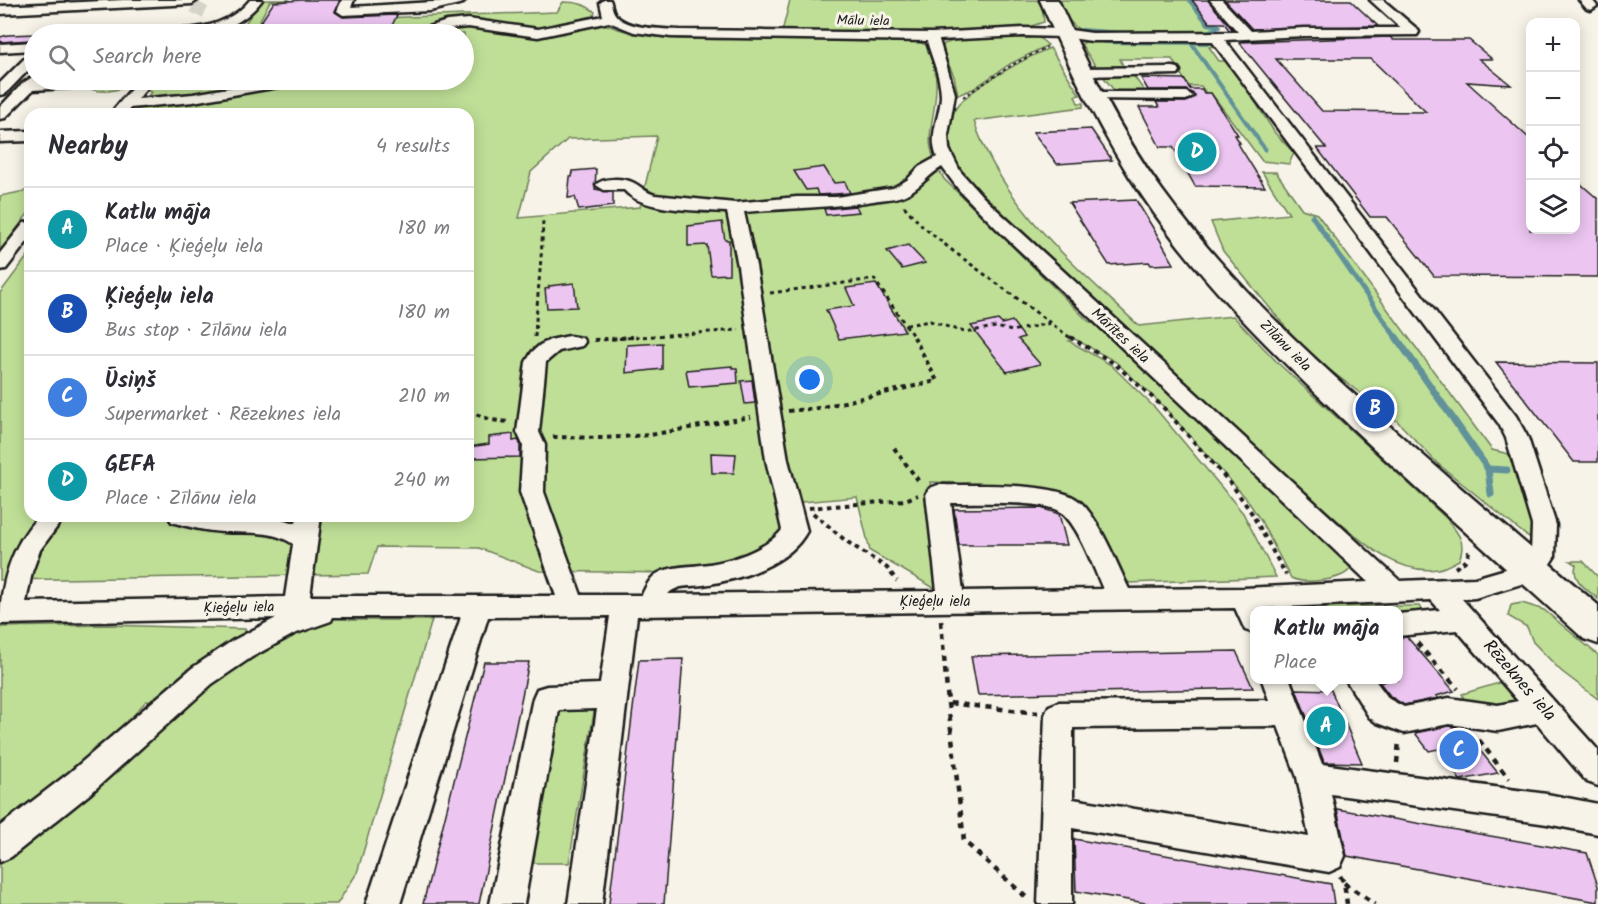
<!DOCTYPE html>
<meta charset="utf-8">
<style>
body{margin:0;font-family:Kalam,sans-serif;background:#f2f2f3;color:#2b2b33}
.controls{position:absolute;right:18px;top:18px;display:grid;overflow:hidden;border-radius:12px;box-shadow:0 3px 15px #0003}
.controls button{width:54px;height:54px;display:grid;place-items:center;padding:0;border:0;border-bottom:2px solid #e1e1e2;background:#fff;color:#2b2b33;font:30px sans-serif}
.you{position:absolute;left:810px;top:380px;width:21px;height:21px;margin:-15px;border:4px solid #fff;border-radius:50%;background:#1a73e8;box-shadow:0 0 0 9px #1a73e833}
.badge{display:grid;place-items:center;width:39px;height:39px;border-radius:50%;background:#0f766e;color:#fff;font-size:20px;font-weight:700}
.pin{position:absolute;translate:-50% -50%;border:3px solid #fff;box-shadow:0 2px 6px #0006}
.popup{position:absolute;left:1250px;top:606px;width:153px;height:78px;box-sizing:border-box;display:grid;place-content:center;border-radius:12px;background:#fff;filter:drop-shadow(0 2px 4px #0005);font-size:20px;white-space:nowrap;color:#7c7c81}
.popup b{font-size:22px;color:#2b2b33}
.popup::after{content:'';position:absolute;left:50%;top:100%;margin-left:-12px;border:12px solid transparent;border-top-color:#fff}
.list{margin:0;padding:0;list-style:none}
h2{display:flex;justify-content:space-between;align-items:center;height:78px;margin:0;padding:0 24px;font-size:26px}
h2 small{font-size:20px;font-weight:400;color:#7c7c81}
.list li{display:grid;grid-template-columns:39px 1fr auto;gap:18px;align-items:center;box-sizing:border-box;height:84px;padding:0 24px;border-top:2px solid #e1e1e2}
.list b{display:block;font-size:22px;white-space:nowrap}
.list p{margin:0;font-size:20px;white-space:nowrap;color:#7c7c81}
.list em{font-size:20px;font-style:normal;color:#7c7c81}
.icon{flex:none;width:33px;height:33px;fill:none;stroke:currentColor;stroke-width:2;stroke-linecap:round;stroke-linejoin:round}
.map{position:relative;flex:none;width:1598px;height:904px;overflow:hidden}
.search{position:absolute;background:#fff;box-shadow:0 3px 15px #0003;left:24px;top:24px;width:450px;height:66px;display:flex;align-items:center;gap:15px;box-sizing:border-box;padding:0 21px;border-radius:33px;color:#7c7c81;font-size:22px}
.panel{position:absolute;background:#fff;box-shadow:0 3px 15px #0003;left:24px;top:108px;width:450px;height:414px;border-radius:18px}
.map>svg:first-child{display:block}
.green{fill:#bfdf97;stroke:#6e7e5a;stroke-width:1.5;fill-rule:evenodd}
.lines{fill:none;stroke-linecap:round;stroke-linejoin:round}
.stream-far2{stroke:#629299;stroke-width:4}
.stream-far1{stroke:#629299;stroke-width:5}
.stream{stroke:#629299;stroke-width:7}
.building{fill:#ecc6f1;stroke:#1c1c1c;stroke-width:1.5;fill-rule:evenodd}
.minor-tunnel{stroke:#d6d3c9;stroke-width:14;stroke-dasharray:14 7;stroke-linecap:butt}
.minor-casing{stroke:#1c1c1c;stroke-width:5}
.highway-casing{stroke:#1c1c1c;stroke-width:5}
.path-far3{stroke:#1c1c1c;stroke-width:2;stroke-dasharray:3 3;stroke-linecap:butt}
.path-far2{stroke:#1c1c1c;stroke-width:3;stroke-dasharray:4 4;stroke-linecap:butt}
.path-far1{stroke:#1c1c1c;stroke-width:4;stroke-dasharray:4.5 4.5;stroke-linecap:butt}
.path{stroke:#1c1c1c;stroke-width:4.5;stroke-dasharray:6 6;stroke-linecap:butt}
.minor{fill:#f7f3e8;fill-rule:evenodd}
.highway{fill:#f7f3e8;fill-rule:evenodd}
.labels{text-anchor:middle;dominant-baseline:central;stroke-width:6;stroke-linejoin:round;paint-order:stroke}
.far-street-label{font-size:14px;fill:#1c1c1c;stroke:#f7f3e8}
.street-label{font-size:15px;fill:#1c1c1c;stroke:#f7f3e8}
.near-street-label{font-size:18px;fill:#1c1c1c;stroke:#f7f3e8}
</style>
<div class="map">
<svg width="1598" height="904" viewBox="0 0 1598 904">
<rect width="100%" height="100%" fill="#f7f3e8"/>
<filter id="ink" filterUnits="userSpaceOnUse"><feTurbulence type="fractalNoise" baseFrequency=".0167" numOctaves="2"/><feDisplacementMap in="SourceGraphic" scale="12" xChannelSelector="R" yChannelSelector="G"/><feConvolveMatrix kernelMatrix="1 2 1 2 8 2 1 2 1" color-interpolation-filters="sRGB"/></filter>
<g filter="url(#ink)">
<!-- green -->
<path class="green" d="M261 0H290L270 1 259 22 557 12 563 2C576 2 585 4 595 12L593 18C641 45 706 39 759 39 808 39 857 39 906 40L917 41 926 45C931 59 937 72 936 87 935 130 919 137 944 179L1088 321 1103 328 1349 564 1350 569C1342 581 1303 584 1291 578L1261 521 1246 498 1162 405 1116 362 1075 339 1069 341 1111 365 1156 409 1243 513 1276 577 1130 583 1115 575 1073 499 995 484 930 482 941 578 934 588 870 551 857 497 802 502 793 498 789 534 774 547 711 567 671 573 539 571 479 548 377 547 368 574 0 580V293L30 253V516H468V114H135L141 106 255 91 309 80H464V34H426L447 26 423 32 416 29 400 34H388L393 22 281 26 275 34H244L245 31 198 34 242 28ZM657 136 640 207 519 218 531 172 568 139Z
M790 0H1037L1042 6 1044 22 1019 30 931 34 782 32Z
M1059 0H1189L1208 24 1219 26C1202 42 1114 34 1088 33 1070 28 1066 16 1059 0Z
M1037 36 1048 45 1010 64 973 89 958 95 954 76 942 50 944 44 963 38Z
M1089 40H1212L1217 46 1209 47 1219 61H1229L1275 133 1294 153 1289 164 1262 161 1211 93H1206L1201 86H1188L1172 59H1120L1125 70H1098L1081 44Z
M1050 48 1080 95 1075 96 1078 103H1083V107L974 121C1002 206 1076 266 1139 326L1233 316 1279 364 1447 519C1458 533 1467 543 1459 560 1453 563 1445 568 1438 569 1392 576 1353 533 1321 506L1002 212C985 195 960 176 952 152 947 139 949 115 959 104 975 86 1027 57 1050 48Z
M1102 75H1133L1145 92 1116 93Z
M100 80H137C129 90 98 95 88 87V85Z
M152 80H251L255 83 239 89 146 100 151 92 144 90Z
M1262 172H1276L1302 209 1317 214 1492 450 1513 455 1536 536 1528 537 1437 463 1397 421 1306 352 1223 251 1211 222 1289 214Z
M30 190V211L0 251V196Z
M1570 561H1583L1598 577V599C1588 590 1571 581 1576 565Z
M1522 603 1544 610 1598 655V699L1561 671 1533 642 1527 627 1508 616 1511 605Z
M1361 606H1419L1424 612 1398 618V610H1268L1273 608Z
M329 617H351L350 620H432L357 873 337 904H0V627L107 625 245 629 246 638 161 703 146 701 119 732 91 750 79 769 256 647Z
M1502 682 1518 701 1485 707 1466 704 1462 694Z
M555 706H595L569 863H526Z"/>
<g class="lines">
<!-- stream-far2 -->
<path class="stream-far2" d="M1189 0 1208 24 1219 26 1211 31 1193 33
M1082 30 1122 33
M1148 33H1179
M1104 42 1215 43
M1191 43 1264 148"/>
<!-- stream-far1 -->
<path class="stream-far1" d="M1263 147 1265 149
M1312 216 1397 339"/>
<!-- stream -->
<path class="stream" d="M1396 337 1488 469 1507 470
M1488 469 1491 494"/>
</g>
<!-- building -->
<path class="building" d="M302 0H340L335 12 343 17 397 15 388 34H253L274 2Z
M1192 0H1208L1233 30H1229L1224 23H1210Z
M1225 0H1350L1378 26 1252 29Z
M34 34 31 40 0 42V37L8 35 37 34Z
M1390 37 1393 40H1469L1492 59H1479L1511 85 1467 82 1530 139V230H1575V179L1598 199V277L1434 276 1387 217H1370L1317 148H1326L1239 42ZM1276 59H1371L1426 112 1322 111Z
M1141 78 1184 79 1190 89H1202L1204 93H1211L1238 135H1235L1240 143H1238L1240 147 1265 187 1195 186 1173 147H1160L1139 107H1159L1156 102H1186L1195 95 1186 90H1148Z
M1091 129 1112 160 1057 164 1033 132Z
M824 167 834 183 845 182 850 193 818 195 816 189 806 190 794 171Z
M596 169 595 189 613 192V206L579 210 575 197 568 198 570 177H572L573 171Z
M1136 200 1156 233 1174 264 1151 265 1149 262 1109 265 1069 203Z
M856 206 859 212 826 215 824 209Z
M722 222 725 240H729V274L711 275 707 245 688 246V226Z
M908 245 925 263 902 269 887 251Z
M574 283 577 307 547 308 545 289 549 288V286Z
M876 284 905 331 839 339 826 310 854 306 846 288Z
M998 320 1002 324 1012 321 1024 337 1018 339 1040 364 1007 372 971 326Z
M662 343V369L626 373 627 345Z
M1496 362 1598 363V462H1574Z
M732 366V368H737L738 383 689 387 686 370Z
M752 380 755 403 745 404 741 381Z
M513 434V441L518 440 520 443V457L470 458 469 447 489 444V437Z
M711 453 736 454 734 473H712Z
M1041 508 1059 514 1067 545H959L954 509Z
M1407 637 1454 691 1436 696 1438 698 1404 705 1391 697 1380 683 1388 680H1398V638Z
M1236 651 1253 688 978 695 971 656Z
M683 659 664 904H609L639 660Z
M484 662H529L479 904H423Z
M1296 689 1331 690 1362 763 1324 762Z
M1449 726 1462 728 1498 773 1460 780 1438 749 1429 751 1415 733Z
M1337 809 1587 853 1598 886V902L1347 856Z
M1074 839 1331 884 1334 904H1151L1076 891Z"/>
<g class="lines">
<!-- minor-tunnel -->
<path class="minor-tunnel" d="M196 15 202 4"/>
<defs>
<path id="minor" d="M123 0H198L192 4 0 14V6Z
M250 0H262C239 31 203 38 168 34 174 28 186 30 195 28 217 25 236 17 250 0Z
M342 0H354L351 7 465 0 463 3 430 11 343 15 337 11Z
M604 0H610C612 5 612 10 615 14 625 29 663 29 680 30L932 33 1023 28 1063 29 1092 33 1238 32 1210 0H1222L1251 31 1304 28H1401L1370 0H1383L1417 29 1419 32 1417 35 1304 36 1225 40 1516 416 1528 438 1556 525 1555 556 1541 578 1475 598 1462 599 1598 750V786L1587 782 1537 723 1498 731 1449 724 1404 733 1377 723 1369 717 1346 680H1375L1389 699 1404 707 1449 698 1498 705 1518 701 1457 630 1398 636V614L1440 610 1431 600 1261 608 1262 610H1254V633L1245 630 1235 608 637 616 602 904H568L597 709 559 710 524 904H490L533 698 537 689 547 686 600 684 610 616 488 617 400 904H366L461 617H333L331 621 294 634 252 657 212 684 91 793 11 857 0 862V826L69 773 192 668 232 641 276 618 0 624C0 585 11 545 39 516H65L40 550 32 572 26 602 285 597 293 544C273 529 246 534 223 532 206 531 188 527 172 522L168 516H268L296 523 297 516H321L310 596H556L520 492 523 445 517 432 526 362 532 352 540 345 550 340 569 336 582 338 585 342 582 346 559 351 546 362 539 432 545 445 544 492 581 595H642C645 588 649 580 655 575 669 566 686 567 701 565 728 562 765 551 782 530L766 460 738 266 727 212C700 210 642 212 624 190H604L596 185C603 177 624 178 634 183 642 187 645 192 655 195L735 203 797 197H836L893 188 907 180 919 167 937 157C928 135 940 118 941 96 941 77 932 59 927 41L671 37 634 32 609 22 538 37 468 27 449 29 431 34H414L416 31 447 21 468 19 538 29 603 16 600 3ZM1023 36 1063 37 1092 41H1212L1499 424 1506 438 1532 525 1531 554 1523 564 1475 578 1400 581 983 197 960 171 949 149 948 135 955 94 939 40ZM942 167 959 190 997 229 1368 582 1244 588 1129 589C1118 566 1098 516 1079 501 1056 481 970 486 938 485L930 488 926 494 937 591 668 594C678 584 690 587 703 585 739 580 789 565 807 531L788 460 756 266 744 212C787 208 831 208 873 201 884 199 896 199 905 195 920 188 928 175 942 167ZM951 503C973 503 1046 500 1061 512 1079 526 1094 569 1103 589L963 591Z
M1579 0H1592L1597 6 1591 10 1587 9Z
M34 42V50L0 52V44Z
M34 53V64L5 94 0 95V83L29 54Z
M1173 67 1178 68 1180 71 1178 74 1082 76 1075 72 1082 68Z
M34 76V80L41 81 101 80 99 83 82 87 33 90 5 118 0 119V107L23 83Z
M139 80H153L138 99 193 94 275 80H303L296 84 193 102 130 108 125 114H115L113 111 115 108Z
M1094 92H1186L1193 96 1186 100 1089 99 1087 96Z
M30 131V141L0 142V132Z
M30 222V238L6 269 0 270V253L24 223Z
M1262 680H1290L1322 764 1547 794 1598 804V834L1547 824 1331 794 1345 856 1340 867 1329 872 1072 828V904H1038L1045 715 1049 706 1059 702 1269 700ZM1278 726 1297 777 1309 837 1073 799V728Z"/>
<path id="highway" d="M1040 0H1058C1088 66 1120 132 1162 190 1223 274 1298 345 1375 413 1448 478 1523 541 1598 605V644L1584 639C1506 568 1426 498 1349 425 1275 355 1200 282 1143 197 1101 135 1070 68 1040 0Z"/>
</defs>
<!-- minor casing -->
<use href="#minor" class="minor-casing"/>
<!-- highway casing -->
<use href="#highway" class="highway-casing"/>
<!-- path-far3 -->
<path class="path-far3" d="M963 97 1012 65 1047 47"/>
<!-- path-far2 -->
<path class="path-far2" d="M904 206 922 226 953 251 1072 339
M770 293 874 279 915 339
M906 325 930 321 964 332 996 327 1012 331 1051 323
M535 337C537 297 542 259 543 219
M611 339 739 330"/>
<!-- path-far1 -->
<path class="path-far1" d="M1070 337 1115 364 1162 406 1232 485 1251 512 1286 575
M594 340 633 337
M468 411 491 420 509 422
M788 411 818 408 937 381 914 337
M553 437 604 438 650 435 751 417
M894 448 921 484
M809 508 905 500 918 495
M813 513 846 541 887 568 897 581
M1455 568 1465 561 1470 550"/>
<!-- path -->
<path class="path" d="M941 621 948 703 1038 713
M1417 643 1458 689
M948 703 964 841 1028 899
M1479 740 1509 779
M1397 763 1399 741
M1340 876 1344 882 1347 904
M1344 883 1375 904"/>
<!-- minor -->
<use href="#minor" class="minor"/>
<!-- highway -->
<use href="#highway" class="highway"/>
</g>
</g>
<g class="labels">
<!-- far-street labels -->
<g class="far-street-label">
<text transform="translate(863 21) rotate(1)">Mālu iela</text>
</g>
<!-- street labels -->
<g class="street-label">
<text transform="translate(1120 336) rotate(43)">Mārītes iela</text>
<text transform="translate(1285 346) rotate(45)">Zīlānu iela</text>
<text x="935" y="602">Ķieģeļu iela</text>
<text transform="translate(239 608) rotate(-1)">Ķieģeļu iela</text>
</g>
<!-- near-street labels -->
<g class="near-street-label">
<text transform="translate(1519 681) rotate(49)">Rēzeknes iela</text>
</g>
</g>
</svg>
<div class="controls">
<button>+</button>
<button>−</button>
<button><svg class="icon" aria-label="locate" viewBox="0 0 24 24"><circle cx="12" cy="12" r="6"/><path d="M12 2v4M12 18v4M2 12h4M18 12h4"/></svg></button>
<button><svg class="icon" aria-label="layers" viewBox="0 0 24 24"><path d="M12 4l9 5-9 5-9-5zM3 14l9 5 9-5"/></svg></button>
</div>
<div class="you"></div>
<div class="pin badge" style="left:1326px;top:726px;background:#0f9aa8">A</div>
<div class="popup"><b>Katlu māja</b>Place</div>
<div class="pin badge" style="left:1375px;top:409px;background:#1a4fb4">B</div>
<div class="pin badge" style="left:1459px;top:750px;background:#3f7fe0">C</div>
<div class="pin badge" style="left:1197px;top:152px;background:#0f9aa8">D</div>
<div class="search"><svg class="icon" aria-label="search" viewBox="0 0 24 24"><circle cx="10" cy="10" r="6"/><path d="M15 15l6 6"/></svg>Search here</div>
<section class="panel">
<h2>Nearby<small>4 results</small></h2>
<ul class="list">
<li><span class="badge" style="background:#0f9aa8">A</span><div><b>Katlu māja</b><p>Place · Ķieģeļu iela</p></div><em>180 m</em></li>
<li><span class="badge" style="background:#1a4fb4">B</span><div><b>Ķieģeļu iela</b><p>Bus stop · Zīlānu iela</p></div><em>180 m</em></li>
<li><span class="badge" style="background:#3f7fe0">C</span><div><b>Ūsiņš</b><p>Supermarket · Rēzeknes iela</p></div><em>210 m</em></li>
<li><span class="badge" style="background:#0f9aa8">D</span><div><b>GEFA</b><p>Place · Zīlānu iela</p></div><em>240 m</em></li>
</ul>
</section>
</div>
